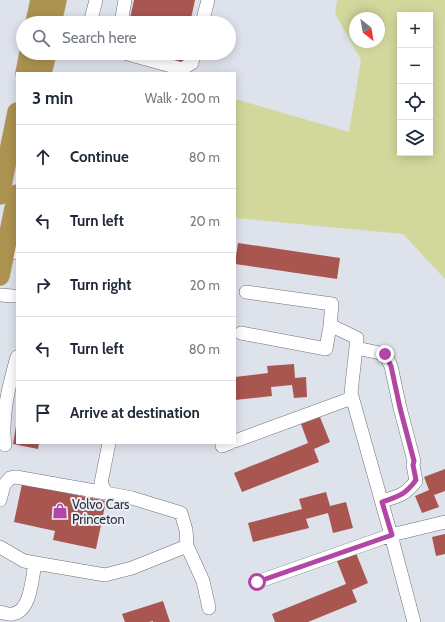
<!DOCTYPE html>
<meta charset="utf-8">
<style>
body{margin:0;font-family:Cabin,sans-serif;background:#f6f6f7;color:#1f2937}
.controls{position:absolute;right:12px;top:12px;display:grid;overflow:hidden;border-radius:0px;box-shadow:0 2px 10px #0003}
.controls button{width:36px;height:36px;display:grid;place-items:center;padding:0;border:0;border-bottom:1px solid #e0e1e3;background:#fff;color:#1f2937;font:20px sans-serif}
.compass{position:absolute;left:349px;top:12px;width:36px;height:36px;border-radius:50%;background:#fff;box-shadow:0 2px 10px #0003;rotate:149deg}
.stop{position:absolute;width:12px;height:12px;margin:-9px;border:3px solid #b346a5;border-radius:50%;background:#fff}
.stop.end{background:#b346a5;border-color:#fff;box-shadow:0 1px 4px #0008}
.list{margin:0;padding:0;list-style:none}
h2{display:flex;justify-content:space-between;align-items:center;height:52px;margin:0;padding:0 16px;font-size:17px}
h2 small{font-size:13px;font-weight:400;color:#747a83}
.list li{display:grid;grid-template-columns:26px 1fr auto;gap:12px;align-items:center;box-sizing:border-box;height:64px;padding:0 16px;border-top:1px solid #e0e1e3}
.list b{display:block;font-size:15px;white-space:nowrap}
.list em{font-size:13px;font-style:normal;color:#747a83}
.icon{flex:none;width:22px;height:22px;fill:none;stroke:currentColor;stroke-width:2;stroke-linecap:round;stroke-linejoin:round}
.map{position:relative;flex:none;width:445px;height:622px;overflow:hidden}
.search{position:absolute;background:#fff;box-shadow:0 2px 10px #0003;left:16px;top:16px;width:220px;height:44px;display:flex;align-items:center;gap:10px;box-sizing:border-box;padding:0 14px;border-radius:22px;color:#747a83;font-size:15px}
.panel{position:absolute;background:#fff;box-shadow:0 2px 10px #0003;left:16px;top:72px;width:220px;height:372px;border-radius:0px}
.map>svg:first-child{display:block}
.green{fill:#d2d89c;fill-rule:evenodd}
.building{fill:#a95550}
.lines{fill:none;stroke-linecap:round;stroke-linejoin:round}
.minor-casing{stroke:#6d7179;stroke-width:14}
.highway-casing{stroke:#c1c1c2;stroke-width:20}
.minor{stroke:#fff;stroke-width:13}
.highway{stroke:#ad9350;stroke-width:19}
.route{stroke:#b346a5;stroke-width:5}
.labels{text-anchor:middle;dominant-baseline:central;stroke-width:4;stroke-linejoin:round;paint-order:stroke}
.poi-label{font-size:13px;fill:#2f3135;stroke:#ebeff9;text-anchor:start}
</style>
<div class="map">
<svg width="445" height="622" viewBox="0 0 445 622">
<rect width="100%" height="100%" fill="#dee2eb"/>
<!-- green -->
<path class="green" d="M337 0H445V279L403 234 235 218V99L349 132 361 60 335 14ZM400 15H430V153H400ZM355 18H379V42H355Z"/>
<!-- building -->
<path class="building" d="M134 0H195L190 23H129Z
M137 53H184L182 63Z
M238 243 340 258 337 279 235 264V256H236Z
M294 364 295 378 306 377 307 397 294 398 292 385 271 387 272 396 235 400V377L268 373 267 366Z
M320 417 330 442 314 449 319 462 242 492 234 473 308 443 301 424Z
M16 426 17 443H39L38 449 13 444Z
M445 469V491L434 495 439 507 422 513 415 496 429 490 424 477Z
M22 484 106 501 96 549 53 540 55 531 14 522Z
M326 492 330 506 346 502 353 528 333 533 328 513 306 519 309 528 253 542 248 523 302 509 299 499Z
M445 534V554L436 556 432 537Z
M356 553 368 583 352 590 357 602 308 622H275L272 614 346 584 337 561Z
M163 601 170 622H153V621L149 622H125L122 614Z"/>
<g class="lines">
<defs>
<path id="minor" d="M90 23 96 0
M121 23 125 0
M202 23 208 0
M124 53 182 69 192 63 194 53
M6 249 17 253
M246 292 332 304 330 326
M0 295 13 296
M241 333 326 349 330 326 336 328 357 338 351 393 391 535 414 622
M356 348 385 354 391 366 400 408 414 461 413 465 416 481C405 495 399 496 382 501
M235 441 352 398
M5 445C1 416 9 385 17 357
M222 446 230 443
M0 500 4 485 10 478 16 477 106 493
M187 546 203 581 209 608
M0 547 24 561 105 575 132 568 187 546 186 530 181 513 132 498 106 493 101 483 109 443
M257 582 391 535 445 522
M0 612C4 613 9 615 12 614 31 612 32 578 35 563"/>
<path id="highway" d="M35 23 40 0
M52 23 57 0
M25 73 29 53
M42 73 47 53
M0 195 17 112
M0 276 17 194"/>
</defs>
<!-- minor casing -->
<use href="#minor" class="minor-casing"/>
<!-- highway casing -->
<use href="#highway" class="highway-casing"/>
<!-- minor -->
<use href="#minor" class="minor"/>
<!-- highway -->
<use href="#highway" class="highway"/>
</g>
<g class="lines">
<!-- route -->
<path class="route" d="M257 582 392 535 382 502C399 496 405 495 416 480L413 465 414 461 400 408 391 366 385 354"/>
</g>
<!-- icons -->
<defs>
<symbol id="shop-bare" viewBox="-9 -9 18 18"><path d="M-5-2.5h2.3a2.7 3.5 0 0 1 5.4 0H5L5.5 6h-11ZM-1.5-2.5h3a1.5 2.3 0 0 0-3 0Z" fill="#b346a5" stroke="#ebeff9" stroke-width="2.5" paint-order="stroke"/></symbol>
</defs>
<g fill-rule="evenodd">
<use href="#shop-bare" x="49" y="500" width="22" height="22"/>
</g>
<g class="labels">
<!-- poi labels -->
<g class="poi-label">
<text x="72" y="504">Volvo Cars<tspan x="72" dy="15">Princeton</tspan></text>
</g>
</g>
</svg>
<div class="controls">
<button>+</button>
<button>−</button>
<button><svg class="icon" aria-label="locate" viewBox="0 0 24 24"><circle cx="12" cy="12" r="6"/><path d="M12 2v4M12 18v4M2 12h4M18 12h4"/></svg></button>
<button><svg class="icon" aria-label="layers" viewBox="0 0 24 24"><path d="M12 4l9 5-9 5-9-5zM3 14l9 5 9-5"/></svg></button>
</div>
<svg class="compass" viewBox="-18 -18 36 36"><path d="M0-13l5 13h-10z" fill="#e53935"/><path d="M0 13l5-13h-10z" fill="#747a83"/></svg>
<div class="stop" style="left:257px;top:582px"></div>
<div class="stop end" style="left:385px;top:354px"></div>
<div class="search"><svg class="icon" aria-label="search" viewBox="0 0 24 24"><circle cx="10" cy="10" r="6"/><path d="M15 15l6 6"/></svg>Search here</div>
<section class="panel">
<h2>3 min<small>Walk · 200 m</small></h2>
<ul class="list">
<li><svg class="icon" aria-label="ahead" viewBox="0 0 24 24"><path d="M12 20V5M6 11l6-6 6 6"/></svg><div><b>Continue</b></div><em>80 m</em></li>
<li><svg class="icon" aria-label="left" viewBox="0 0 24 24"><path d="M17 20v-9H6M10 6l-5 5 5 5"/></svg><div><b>Turn left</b></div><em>20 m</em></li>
<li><svg class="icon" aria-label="right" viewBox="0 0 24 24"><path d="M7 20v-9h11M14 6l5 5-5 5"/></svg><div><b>Turn right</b></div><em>20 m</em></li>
<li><svg class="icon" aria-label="left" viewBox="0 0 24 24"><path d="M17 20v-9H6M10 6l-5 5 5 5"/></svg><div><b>Turn left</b></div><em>80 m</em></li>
<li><svg class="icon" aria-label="arrive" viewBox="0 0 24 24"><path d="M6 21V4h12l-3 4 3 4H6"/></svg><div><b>Arrive at destination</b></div></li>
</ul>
</section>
</div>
